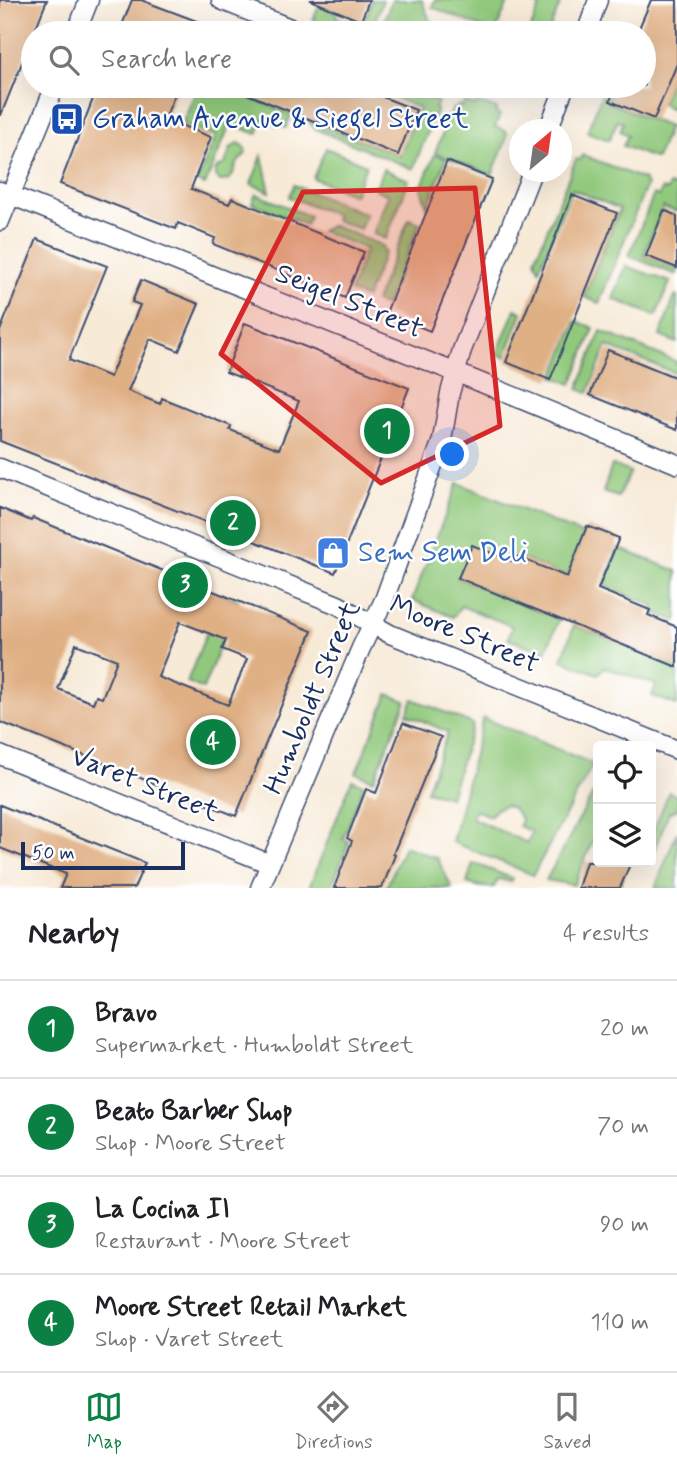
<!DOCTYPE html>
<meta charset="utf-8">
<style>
body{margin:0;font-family:Mynerve,sans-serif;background:#f6f6f6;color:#202124}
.controls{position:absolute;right:21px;bottom:21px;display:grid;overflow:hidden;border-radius:7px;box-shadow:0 7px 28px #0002}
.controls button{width:63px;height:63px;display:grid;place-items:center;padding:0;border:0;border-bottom:2px solid #e0e0e0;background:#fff;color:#202124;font:35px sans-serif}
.compass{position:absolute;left:509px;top:119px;width:63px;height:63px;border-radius:50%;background:#fff;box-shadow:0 7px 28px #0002;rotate:29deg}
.scale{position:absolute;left:21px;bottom:18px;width:164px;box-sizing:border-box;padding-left:7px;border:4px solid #1b2f5e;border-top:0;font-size:19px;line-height:24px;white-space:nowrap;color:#1b2f5e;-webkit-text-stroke:5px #fff;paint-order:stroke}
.you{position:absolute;left:453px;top:455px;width:24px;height:24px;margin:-18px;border:5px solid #fff;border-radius:50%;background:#1a73e8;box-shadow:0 0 0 10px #1a73e833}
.badge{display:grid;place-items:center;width:46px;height:46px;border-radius:50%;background:#0b8043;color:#fff;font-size:23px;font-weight:700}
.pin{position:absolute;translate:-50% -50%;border:4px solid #fff;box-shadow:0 2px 7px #0006}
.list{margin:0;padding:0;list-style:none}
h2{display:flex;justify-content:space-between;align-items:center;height:91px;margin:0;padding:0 28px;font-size:30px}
h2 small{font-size:23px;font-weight:400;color:#757577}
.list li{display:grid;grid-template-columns:46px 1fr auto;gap:21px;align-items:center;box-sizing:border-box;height:98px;padding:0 28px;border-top:2px solid #e0e0e0}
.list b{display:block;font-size:26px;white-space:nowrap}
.list p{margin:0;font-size:23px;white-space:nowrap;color:#757577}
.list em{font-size:23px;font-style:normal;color:#757577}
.icon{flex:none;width:38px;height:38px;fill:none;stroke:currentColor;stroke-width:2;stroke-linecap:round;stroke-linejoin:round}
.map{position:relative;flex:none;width:677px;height:888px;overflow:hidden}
.search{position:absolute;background:#fff;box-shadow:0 7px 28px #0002;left:21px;right:21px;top:21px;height:77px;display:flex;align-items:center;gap:18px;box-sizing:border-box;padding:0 24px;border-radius:38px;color:#757577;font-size:26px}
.sheet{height:483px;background:#fff}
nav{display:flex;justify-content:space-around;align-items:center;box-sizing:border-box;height:98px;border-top:2px solid #e0e0e0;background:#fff;font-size:19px;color:#757577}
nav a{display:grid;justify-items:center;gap:4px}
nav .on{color:#0b8043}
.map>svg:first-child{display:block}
.green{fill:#91c97c;stroke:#567c6d;stroke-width:2;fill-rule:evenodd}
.building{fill:#e0b085;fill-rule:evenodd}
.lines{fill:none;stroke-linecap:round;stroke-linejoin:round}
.minor-casing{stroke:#3c4b70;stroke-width:21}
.minor{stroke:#fff;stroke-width:18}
.marked{fill:#d62828;fill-opacity:0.2;stroke:#d62828;stroke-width:5;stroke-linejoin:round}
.labels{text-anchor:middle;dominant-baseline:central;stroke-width:5;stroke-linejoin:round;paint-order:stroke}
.transit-label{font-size:28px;fill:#164399;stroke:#fff;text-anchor:start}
.street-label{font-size:28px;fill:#1b2f5e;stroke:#fff}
.shop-label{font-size:28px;fill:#366cbe;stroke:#fff;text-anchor:start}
</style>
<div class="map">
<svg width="677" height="888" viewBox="0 0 677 888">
<rect width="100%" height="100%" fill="#fff"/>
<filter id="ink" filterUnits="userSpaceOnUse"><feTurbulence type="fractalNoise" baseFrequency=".0143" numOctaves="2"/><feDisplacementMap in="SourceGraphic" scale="14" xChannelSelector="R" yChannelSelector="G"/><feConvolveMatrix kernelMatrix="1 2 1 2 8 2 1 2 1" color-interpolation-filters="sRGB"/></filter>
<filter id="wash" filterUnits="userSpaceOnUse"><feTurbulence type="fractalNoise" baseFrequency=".00686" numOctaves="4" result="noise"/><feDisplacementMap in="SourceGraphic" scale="28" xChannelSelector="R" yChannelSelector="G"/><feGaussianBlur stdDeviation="1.57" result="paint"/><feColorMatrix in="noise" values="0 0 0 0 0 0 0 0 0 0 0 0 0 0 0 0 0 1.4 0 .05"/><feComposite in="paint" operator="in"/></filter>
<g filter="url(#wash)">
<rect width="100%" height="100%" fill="#f7ead7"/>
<!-- green -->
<path class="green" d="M372 0H383L370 33H335L320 28 321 24 313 20 319 6 337 13 336 17 362 26Z
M392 0H422L433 29 431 33H399L382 26Z
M435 0H509L495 33 432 7Z
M528 0H562L548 33H529L540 6 528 2Z
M677 66V111L661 104Z
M198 86H220L291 114 286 128 263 119 257 134 230 124 205 185 197 182 216 136 182 124Z
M365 86H398L438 102 435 108 437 109 413 169 315 129 307 120 400 156 419 108Z
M477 86H527L524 92 516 89 514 92 506 89 503 96 497 93 495 98 475 91Z
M605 86H614L608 102 669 127 656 159 623 146 628 135 620 131 623 123 618 120 609 140 587 132Z
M464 102 475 106 477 102 497 109 495 113 500 115 495 127 507 132 506 140 492 175 435 153 453 108 456 109 458 105 462 107Z
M238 143 244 146 246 153C244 156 241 159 238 162 232 172 235 181 220 181L215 176 216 169 225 164 231 148Z
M326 148 366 165 354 195 313 178Z
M435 154 446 159 427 207 421 188Z
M583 155 645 180 644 183 647 184 599 303 584 297 620 209 572 189 539 269 535 260 576 159 580 160Z
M262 156 270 192 251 184Z
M383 169 409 180 386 239 373 234 388 195 375 189Z
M294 185 366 214 360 229 335 220 336 215 289 197Z
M669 185 677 188V212L663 207 644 255 677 269V275L629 256 654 194 659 196 662 189 667 191Z
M256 194 309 216 306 225 252 203Z
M409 219 420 223 386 306 375 302Z
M332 225 383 246 382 249 385 251 366 298 350 292 366 249 321 231Z
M626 266 670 282 656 316 613 299Z
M675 296H677V343L660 336Z
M515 309 522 312 505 357 497 354Z
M576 321 594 328 572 384 554 377Z
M601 331 677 362V374L607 346 588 393 578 389Z
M612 465 630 472 618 497 603 492Z
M458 483 584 535 567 577 513 555 511 561 458 578 559 619 546 652 508 639 512 626 461 606 453 617 412 600Z
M618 548 677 571V621L653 612V605L604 586Z
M222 594 238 600 203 689 187 682Z
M574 625 674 666 677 661V705L652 696 656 685 604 667 598 674 562 660Z
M388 694 406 701 374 780 356 773Z
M413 699 473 724 450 797 426 791 448 732 407 714Z
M483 718 593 764 533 875 452 842ZM506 805 514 809 521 819 519 826 532 832 527 843 472 818 475 810 490 816 496 809Z
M352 780 364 785 343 839 349 842 331 888H309Z
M669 792 677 796V810L669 812 651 858V837Z
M593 794 598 796V829L574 885 546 880Z
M677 832V888H655Z
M404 846 437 858 452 888H386Z
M473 863 512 878 511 882 498 879 494 887C484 888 476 886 467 883Z"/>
<g id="blocks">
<!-- building -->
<path class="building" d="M0 0H47L1 115H0Z
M132 0H141L223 31V33H119Z
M310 0H369L361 21Z
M651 0H677V64L654 119 610 101 616 86H644V33H637Z
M98 86H178L165 119 211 137 191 189 229 204 232 198 364 252 345 298 213 244 215 238 178 223 176 229 60 184Z
M227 86H355L416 110 398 155Z
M447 161 492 179 430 331 386 313Z
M572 195 617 213 550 380 506 362Z
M664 210 677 216V268L646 256Z
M37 239 107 266 69 360 110 377 140 305 132 302 141 280 199 304 179 351 150 339 128 391 160 404 162 398 231 426 230 430 279 449 299 401 226 372 245 323 409 388 335 573 0 441V331Z
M608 350 677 378V430L590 395Z
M0 508 31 521 33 518 312 631 236 816 0 722ZM180 622 226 640 222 649 247 659 228 705 158 677ZM76 644 117 660 102 698 96 696 93 703 58 689Z
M587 526 619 538 598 589 650 610 648 615 677 627V667L458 578 472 545 511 561 513 555 567 577Z
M403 723 441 737 393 854 395 855 382 888H334L352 841 347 838 366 789 376 793Z
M0 805 145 863 134 888H60L66 874 0 848Z
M586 862H631L620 888H578Z"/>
</g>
</g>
<g filter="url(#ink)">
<use href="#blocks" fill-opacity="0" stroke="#3c4b70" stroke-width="2"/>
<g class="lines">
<defs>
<path id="minor" d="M221 0 290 28
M76 33 89 0
M586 33 598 0
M548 130 565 86
M0 191 477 381 677 464
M0 221 55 86
M0 468 338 605 390 634 677 750
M0 755 270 864
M260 888 361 648 384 600 442 440 450 393 462 350 532 172"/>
</defs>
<!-- minor casing -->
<use href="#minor" class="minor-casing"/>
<!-- minor -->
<use href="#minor" class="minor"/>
</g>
</g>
<!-- marked area -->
<path class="marked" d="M475 188 500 426 381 483 221 354 303 192Z"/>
<!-- icons -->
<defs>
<symbol id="bus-square" viewBox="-11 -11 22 22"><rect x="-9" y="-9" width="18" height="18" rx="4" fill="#1a4fb4" stroke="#fff"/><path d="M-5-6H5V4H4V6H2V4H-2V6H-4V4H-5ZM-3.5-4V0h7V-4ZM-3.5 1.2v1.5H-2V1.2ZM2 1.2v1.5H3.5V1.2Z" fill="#fff"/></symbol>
<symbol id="shop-square" viewBox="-11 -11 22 22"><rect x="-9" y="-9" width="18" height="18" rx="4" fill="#3f7fe0" stroke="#fff"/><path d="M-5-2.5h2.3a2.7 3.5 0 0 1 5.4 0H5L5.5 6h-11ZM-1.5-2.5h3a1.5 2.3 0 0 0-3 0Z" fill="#fff"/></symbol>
</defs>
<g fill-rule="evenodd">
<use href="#bus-square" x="48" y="100" width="38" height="38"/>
<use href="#shop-square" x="314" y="534" width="38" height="38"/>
</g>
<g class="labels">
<!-- transit labels -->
<g class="transit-label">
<text x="92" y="119">Graham Avenue &amp; Siegel Street</text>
</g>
<!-- street labels -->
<g class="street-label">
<text transform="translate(349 302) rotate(22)">Seigel Street</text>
<text transform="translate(464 635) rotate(23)">Moore Street</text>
<text transform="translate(313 698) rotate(-67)">Humboldt Street</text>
<text transform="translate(145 785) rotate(22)">Varet Street</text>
</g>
<!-- shop labels -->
<g class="shop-label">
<text x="358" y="553">Sem Sem Deli</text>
</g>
</g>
</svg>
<div class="controls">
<button><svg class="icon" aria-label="locate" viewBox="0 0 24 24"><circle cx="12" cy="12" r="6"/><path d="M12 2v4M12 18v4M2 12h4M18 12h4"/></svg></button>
<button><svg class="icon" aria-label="layers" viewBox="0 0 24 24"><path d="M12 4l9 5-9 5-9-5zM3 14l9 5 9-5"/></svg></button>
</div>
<svg class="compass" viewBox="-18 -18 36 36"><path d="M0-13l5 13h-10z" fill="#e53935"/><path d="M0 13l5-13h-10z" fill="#757577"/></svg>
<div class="scale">50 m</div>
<div class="you"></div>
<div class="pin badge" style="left:387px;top:431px">1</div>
<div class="pin badge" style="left:233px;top:523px">2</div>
<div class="pin badge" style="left:185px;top:585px">3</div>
<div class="pin badge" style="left:213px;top:742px">4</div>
<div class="search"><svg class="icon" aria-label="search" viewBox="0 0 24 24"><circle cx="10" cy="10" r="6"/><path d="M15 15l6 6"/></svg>Search here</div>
</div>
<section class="sheet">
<h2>Nearby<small>4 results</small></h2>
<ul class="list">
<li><span class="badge">1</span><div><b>Bravo</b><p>Supermarket · Humboldt Street</p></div><em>20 m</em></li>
<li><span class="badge">2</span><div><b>Beato Barber Shop</b><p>Shop · Moore Street</p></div><em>70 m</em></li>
<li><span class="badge">3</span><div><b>La Cocina II</b><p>Restaurant · Moore Street</p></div><em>90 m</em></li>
<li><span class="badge">4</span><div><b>Moore Street Retail Market</b><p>Shop · Varet Street</p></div><em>110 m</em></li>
</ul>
</section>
<nav>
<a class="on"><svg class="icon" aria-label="map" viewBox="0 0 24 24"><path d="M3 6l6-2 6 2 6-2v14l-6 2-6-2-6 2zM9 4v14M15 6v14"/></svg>Map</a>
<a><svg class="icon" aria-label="directions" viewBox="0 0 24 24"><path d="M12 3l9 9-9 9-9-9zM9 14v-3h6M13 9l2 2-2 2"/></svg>Directions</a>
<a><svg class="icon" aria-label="saved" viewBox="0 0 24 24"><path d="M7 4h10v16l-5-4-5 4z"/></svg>Saved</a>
</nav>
